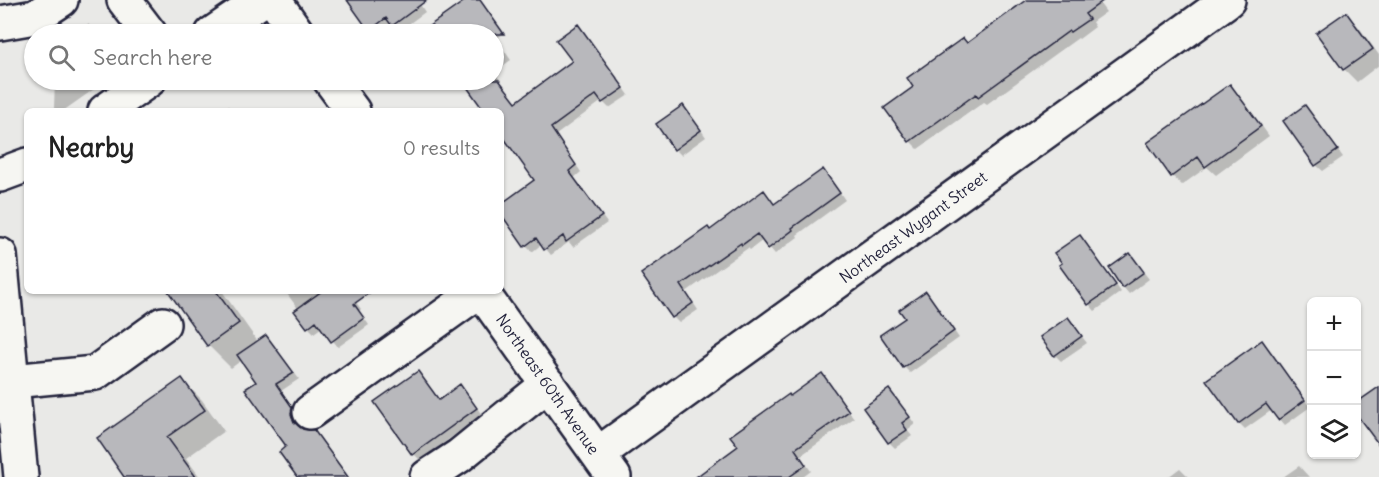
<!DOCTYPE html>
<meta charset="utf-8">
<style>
body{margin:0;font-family:Delius,sans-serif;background:#f6f6f6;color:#222}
.controls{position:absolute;right:18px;bottom:18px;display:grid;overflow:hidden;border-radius:9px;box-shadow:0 2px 4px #0004}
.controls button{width:54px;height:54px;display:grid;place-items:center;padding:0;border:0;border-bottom:2px solid #e0e0e0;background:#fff;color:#222;font:30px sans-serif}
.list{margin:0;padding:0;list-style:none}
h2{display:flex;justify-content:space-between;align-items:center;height:78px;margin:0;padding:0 24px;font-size:26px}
h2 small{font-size:20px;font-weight:400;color:#767676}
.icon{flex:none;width:33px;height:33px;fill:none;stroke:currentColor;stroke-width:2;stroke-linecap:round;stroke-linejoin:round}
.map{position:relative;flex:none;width:1379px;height:477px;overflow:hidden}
.search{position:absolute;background:#fff;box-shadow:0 2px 4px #0004;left:24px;top:24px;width:480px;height:66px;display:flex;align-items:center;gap:15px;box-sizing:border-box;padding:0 21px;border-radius:33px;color:#767676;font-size:22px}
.panel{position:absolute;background:#fff;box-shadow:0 2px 4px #0004;left:24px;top:108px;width:480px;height:186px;border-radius:9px}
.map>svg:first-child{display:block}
.shadow{fill:#0003}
.building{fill:#b8b8bc;stroke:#22223b;stroke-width:1.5}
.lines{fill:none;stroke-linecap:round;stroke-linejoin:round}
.minor-casing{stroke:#22223b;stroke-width:38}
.major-casing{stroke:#22223b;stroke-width:38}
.minor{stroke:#f6f6f2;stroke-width:33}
.major{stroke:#f6f6f2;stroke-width:33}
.labels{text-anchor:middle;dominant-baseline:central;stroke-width:5;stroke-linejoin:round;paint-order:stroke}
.street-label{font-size:16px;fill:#22223b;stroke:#f6f6f2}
</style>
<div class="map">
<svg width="1379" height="477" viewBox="0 0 1379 477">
<rect width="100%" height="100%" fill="#e9e9e7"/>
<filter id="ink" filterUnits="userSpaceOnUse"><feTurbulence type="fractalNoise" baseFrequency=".0167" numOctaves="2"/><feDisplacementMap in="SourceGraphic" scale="12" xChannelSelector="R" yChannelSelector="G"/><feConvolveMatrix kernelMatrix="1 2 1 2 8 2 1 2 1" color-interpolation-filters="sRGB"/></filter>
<g filter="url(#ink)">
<!-- shadow -->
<path class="shadow" d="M351 0H417L425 12 399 31 392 24 378 34H375L370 30Z
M468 0H480L504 33 496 39 511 60 494 72 517 103 574 61 584 32 629 95 609 108 602 101 556 135 581 172 574 178 607 223 573 247 569 242 551 255 542 244 532 252 526 246 501 211V206L536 180 501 132V111H486L471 80H494V34H444L436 23Z
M1040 0H1097L1106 12 1092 22 1095 27 1079 39 1078 38 987 104 984 102 918 149 910 141 886 108 915 87 967 44Z
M1346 14 1358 26 1379 55V65L1357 82 1344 69 1319 33Z
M88 24 98 34H73Z
M55 80H107L63 111H57L54 108Z
M1230 86 1239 95 1269 136 1216 175 1207 167 1182 185 1172 176Z
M228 106 233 111H221Z
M683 107 689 113 706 137 681 155 675 149Z
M1305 107 1311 114 1343 157 1323 171 1316 165 1285 121Z
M829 177 845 200 797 235 798 237 775 254 763 240 750 250 748 248 686 292 698 310 679 323 673 317 643 275 710 231 764 192 775 205Z
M1080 237 1086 243 1121 292 1095 311 1089 304 1061 266Z
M1130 255 1149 279 1129 294 1123 287Z
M170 291H222L258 342 266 337 272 343 299 379 281 391 298 414 297 422 300 429 314 431 320 438 349 477H299L289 447 258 382 242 360 231 368 208 345Z
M285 291H348L361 309 359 311 369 325 338 347 322 327 314 333 308 327 299 310Z
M932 300 959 338 910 373 904 367Z
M1068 319 1087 343 1061 361 1055 355Z
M1262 342 1268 348 1310 407 1285 425 1272 410 1245 429 1239 423Z
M182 380 202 400 224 431 186 458 200 477H126Z
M827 382 854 418 800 456 811 471 803 477H707L790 398Z
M460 386 466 392 482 415 420 460 414 454 440 401Z
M889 391 895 397 915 424 907 430 912 436 895 448 889 442Z
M1299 466 1309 477H1283Z
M1180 468 1189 477H1168Z"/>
<!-- building -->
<path class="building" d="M347 0H427L392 26 386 18 369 31Z
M466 0H480L504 34H418Z
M1026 0H1104L1085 14 1089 19 1070 32 1069 31 978 97 976 94 909 142 884 108 913 87 907 78 963 38 967 43Z
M1346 12 1373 49 1343 70 1316 33Z
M578 24 624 88 602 103 596 95 551 128 576 165 569 171 602 216 566 242 563 236 544 250 536 238 524 247 501 214V204L534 180 501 134V111H484L462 80H499L516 102 572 61 556 40Z
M1230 84 1261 126 1205 167 1198 157 1171 177 1147 143Z
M683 105 701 130 674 150 656 124Z
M1305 105 1338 150 1315 166 1283 121Z
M823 169 840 193 792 228 793 230 768 249 757 234 742 245 741 243 681 285 693 303 672 318 641 274 708 227 710 230 764 190 774 204Z
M1080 235 1116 285 1088 305 1059 265 1062 263 1054 253Z
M1130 253 1144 272 1122 288 1109 268Z
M168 291H216L239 323 207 346Z
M322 291H372L354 304 364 318 331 342 316 321 307 328 294 311Z
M926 291 954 331 903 368 880 335 905 318 899 310Z
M1068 317 1082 336 1054 356 1040 337Z
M266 335 294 373 276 384 292 407 291 414 294 422 303 429 314 430 348 477H297L279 452 286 446 245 389 256 382 237 355Z
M1262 340 1305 400 1278 420 1266 404 1238 424 1206 380Z
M418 371 439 400 460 384 477 408 412 455 374 402Z
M822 373 849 411 795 449 806 465 789 477H696L738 446 730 436 789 394 790 396Z
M182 378 205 410 167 437 196 477H124L97 438Z
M1379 387V445L1356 414V403Z
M889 389 910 417 902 423 907 430 888 443 863 408Z"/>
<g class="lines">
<defs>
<path id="minor" d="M124 0 150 34
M274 0 298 34
M0 23 35 17 61 0
M212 34 262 0
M330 80 353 111
M105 111 149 80
M0 175 27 165
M481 291 614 477
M12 381 95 373 163 324
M310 412 479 291
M598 454 1228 0
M427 477 459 456 548 384"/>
<path id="major" d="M0 255 21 477"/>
</defs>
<!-- minor casing -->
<use href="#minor" class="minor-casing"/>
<!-- major casing -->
<use href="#major" class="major-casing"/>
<!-- minor -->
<use href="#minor" class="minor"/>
<!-- major -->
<use href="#major" class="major"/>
</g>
</g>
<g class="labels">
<!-- street labels -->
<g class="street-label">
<text transform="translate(913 227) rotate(-36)">Northeast Wygant Street</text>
<text transform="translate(548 384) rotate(55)">Northeast 60th Avenue</text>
</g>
</g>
</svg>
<div class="controls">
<button>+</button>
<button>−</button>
<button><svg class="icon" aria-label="layers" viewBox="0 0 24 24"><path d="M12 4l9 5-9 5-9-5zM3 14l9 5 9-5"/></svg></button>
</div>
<div class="search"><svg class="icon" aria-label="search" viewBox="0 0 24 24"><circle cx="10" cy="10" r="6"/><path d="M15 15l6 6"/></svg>Search here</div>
<section class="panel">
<h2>Nearby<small>0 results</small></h2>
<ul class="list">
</ul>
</section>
</div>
